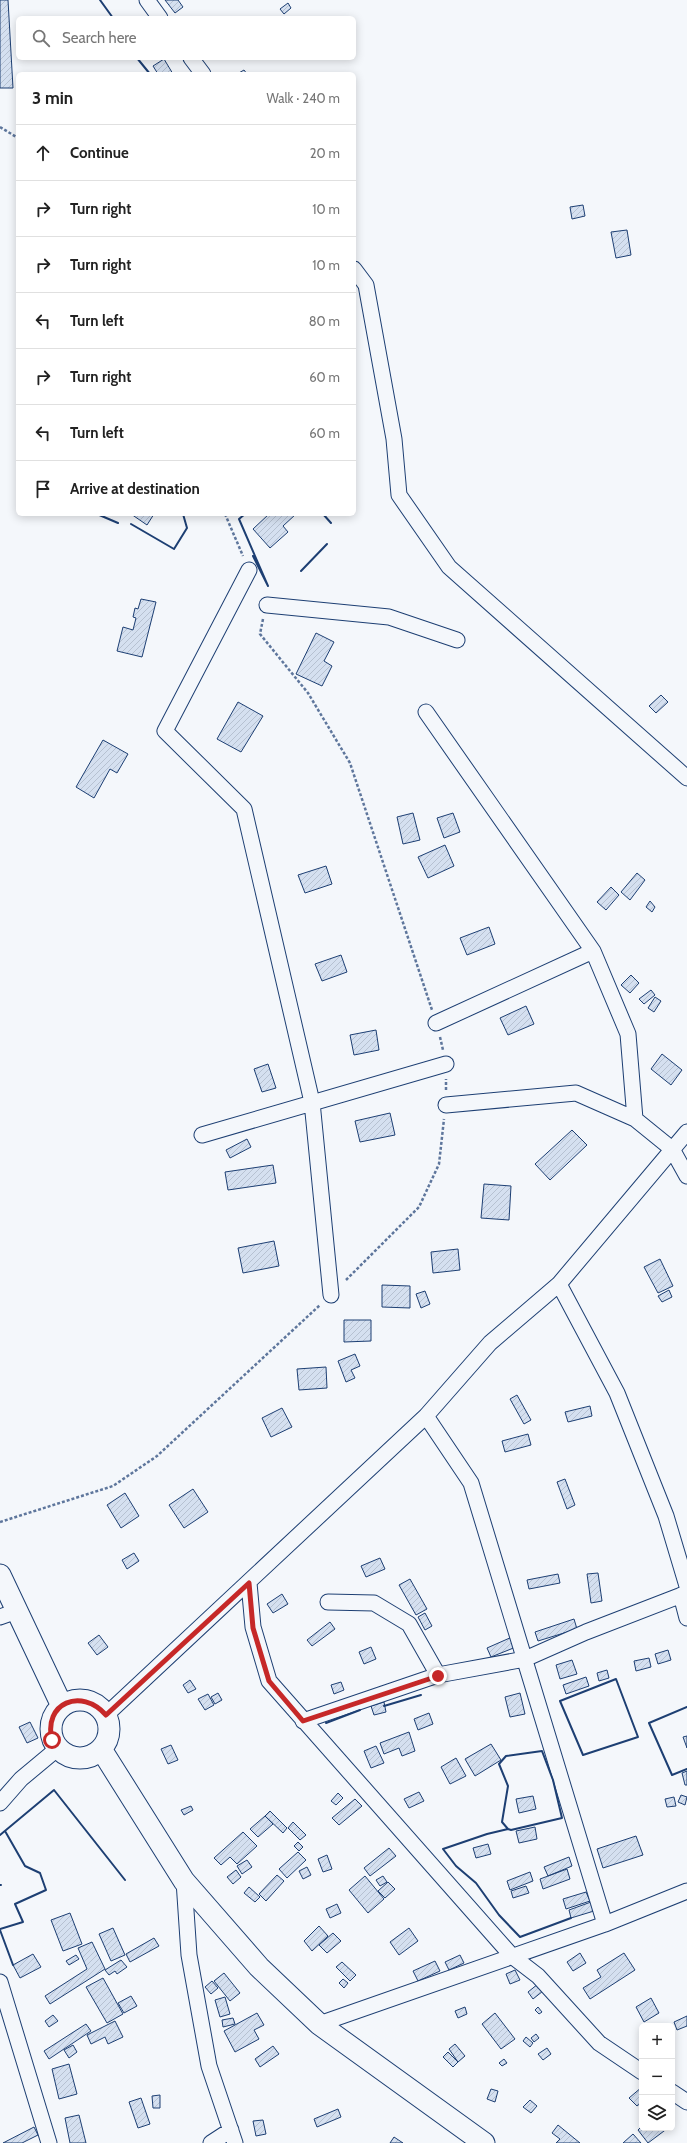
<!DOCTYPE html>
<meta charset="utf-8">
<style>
body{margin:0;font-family:Cabin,sans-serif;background:#f6f6f6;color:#222}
.controls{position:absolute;right:12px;bottom:12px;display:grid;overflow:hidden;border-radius:6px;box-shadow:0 2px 10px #0003}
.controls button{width:36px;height:36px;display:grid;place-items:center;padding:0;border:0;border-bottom:1px solid #e0e0e0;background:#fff;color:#222;font:20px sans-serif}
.stop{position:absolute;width:12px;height:12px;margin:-9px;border:3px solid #c62828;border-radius:50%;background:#fff}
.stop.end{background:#c62828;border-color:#fff;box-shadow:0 1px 4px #0008}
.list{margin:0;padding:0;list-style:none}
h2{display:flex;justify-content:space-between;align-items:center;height:52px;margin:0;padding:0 16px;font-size:17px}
h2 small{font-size:13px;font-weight:400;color:#767676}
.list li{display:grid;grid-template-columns:26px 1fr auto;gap:12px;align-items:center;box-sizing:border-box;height:56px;padding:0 16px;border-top:1px solid #e0e0e0}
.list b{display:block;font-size:15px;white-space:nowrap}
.list em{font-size:13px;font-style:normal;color:#767676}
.icon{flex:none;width:22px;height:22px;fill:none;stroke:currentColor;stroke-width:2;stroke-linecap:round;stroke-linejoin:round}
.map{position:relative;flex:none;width:687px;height:2143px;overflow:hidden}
.search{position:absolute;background:#fff;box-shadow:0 2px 10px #0003;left:16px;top:16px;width:340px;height:44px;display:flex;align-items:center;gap:10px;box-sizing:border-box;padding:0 14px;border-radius:6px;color:#767676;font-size:15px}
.panel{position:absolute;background:#fff;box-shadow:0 2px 10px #0003;left:16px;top:72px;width:340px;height:444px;border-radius:6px}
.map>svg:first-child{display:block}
.building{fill:url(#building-hatch);stroke:#1d3f73}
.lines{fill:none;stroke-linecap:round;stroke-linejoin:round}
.street-casing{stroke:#1d3f73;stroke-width:17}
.secondary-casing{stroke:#1d3f73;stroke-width:23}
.path{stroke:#5e769c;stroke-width:2.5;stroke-dasharray:3 2;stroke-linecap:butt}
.street{stroke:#f4f7fb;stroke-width:15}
.secondary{stroke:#f4f7fb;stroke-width:21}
.wall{stroke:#1d3f73;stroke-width:2}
.route{stroke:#c62828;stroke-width:5}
</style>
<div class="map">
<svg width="687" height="2143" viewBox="0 0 687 2143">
<defs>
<pattern id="building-hatch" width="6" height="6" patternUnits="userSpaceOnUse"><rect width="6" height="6" fill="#d5e0f0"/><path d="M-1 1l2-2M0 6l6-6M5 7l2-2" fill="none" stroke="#b6c1d1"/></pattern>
</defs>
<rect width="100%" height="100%" fill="#f4f7fb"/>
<!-- building -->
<path class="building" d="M0 0H8L13 88H0Z
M165 0H178L183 7 175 13Z
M288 3 291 8 284 14 280 9Z
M164 59 173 74H158L153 66Z
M244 70 247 74H237Z
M583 205 585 216 572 219 570 207Z
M627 230 631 255 616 258 611 232Z
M131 514H154L147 525Z
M269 514H296L283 526 288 532 270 548 253 529Z
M141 599 156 602 142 657 117 651 123 627 133 630 136 618 133 617 135 608 138 609Z
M316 633 334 642 324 661 332 666 322 686 296 674Z
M661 695 668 702 656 713 649 706Z
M238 702 263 716 241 752 217 739Z
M103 740 128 754 117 773 110 769 94 798 76 787Z
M413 813 420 840 403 844 397 817Z
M453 813 460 832 444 838 437 818Z
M445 845 454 866 428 878 418 857Z
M326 866 332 884 305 893 298 875Z
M637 873 645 880 630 900 621 892Z
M611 887 619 895 606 910 597 902Z
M650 901 655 907 652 912 646 907Z
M489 927 495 944 467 955 460 938Z
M341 955 347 972 322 981 315 964Z
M631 975 639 983 630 993 621 985Z
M651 990 655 995 644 1004 639 999Z
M655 997 661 1001 654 1012 648 1008Z
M526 1006 534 1024 508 1035 500 1018Z
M376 1030 379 1050 354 1055 350 1035Z
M662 1054 682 1070 671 1085 651 1069Z
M268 1064 276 1088 262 1092 254 1069Z
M390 1113 395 1135 360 1142 355 1121Z
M572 1130 587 1145 550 1180 535 1164Z
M247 1139 251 1147 230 1158 226 1150Z
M273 1165 276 1183 228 1190 225 1172Z
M484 1184 511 1186 509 1220 481 1218Z
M274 1241 279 1266 243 1273 238 1248Z
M458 1249 460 1270 433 1273 431 1252Z
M660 1259 673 1286 658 1293 644 1267Z
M382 1285 410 1286V1308L382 1307Z
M669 1290 672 1297 662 1302 658 1296Z
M425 1291 430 1304 421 1308 416 1294Z
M344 1320H371V1341L344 1342Z
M355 1354 360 1366 351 1370 355 1378 346 1382 338 1361Z
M326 1367 327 1388 299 1390 297 1369Z
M517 1395 531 1420 524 1424 510 1399Z
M590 1406 592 1416 568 1422 565 1412Z
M282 1408 292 1427 271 1437 262 1418Z
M528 1434 531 1445 505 1452 502 1441Z
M565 1479 575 1505 567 1509 557 1482Z
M193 1489 208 1512 184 1528 169 1505Z
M125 1493 139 1516 121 1528 107 1505Z
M134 1553 139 1561 127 1569 122 1560Z
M380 1558 385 1569 366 1577 361 1566Z
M598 1573 602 1601 591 1603 587 1574Z
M558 1574 560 1583 529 1589 527 1580Z
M410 1579 427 1609 416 1615 399 1585Z
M282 1594 288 1604 273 1613 267 1604Z
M425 1613 432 1626 425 1630 418 1617Z
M574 1619 577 1629 538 1641 535 1632Z
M330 1622 335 1629 312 1646 307 1640Z
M99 1635 108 1647 97 1655 88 1643Z
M512 1637 516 1647 491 1657 487 1648Z
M371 1647 376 1659 364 1664 359 1652Z
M668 1650 671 1660 658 1664 655 1654Z
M649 1658 651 1667 636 1671 634 1661Z
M572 1660 577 1674 560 1679 556 1665Z
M607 1670 609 1678 599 1681 597 1673Z
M586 1677 589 1686 566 1694 563 1685Z
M190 1680 196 1689 188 1693 183 1685Z
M341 1682 344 1690 334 1694 331 1685Z
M218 1693 222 1700 215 1704 211 1697Z
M520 1693 525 1714 510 1717 505 1697Z
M208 1694 214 1705 205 1710 198 1699Z
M384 1702 386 1712 374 1715 371 1706Z
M429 1713 433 1724 418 1730 414 1719Z
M30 1722 38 1738 27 1743 19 1727Z
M409 1732 415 1751 402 1756 399 1748 384 1754 380 1743Z
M687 1736V1748L683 1737Z
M491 1744 501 1760 475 1776 465 1759Z
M171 1745 178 1760 168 1764 161 1749Z
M376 1746 384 1763 371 1768 364 1751Z
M456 1758 466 1776 450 1784 441 1767Z
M687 1771V1785H685L682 1773Z
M419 1792 424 1801 409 1808 404 1799Z
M338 1793 343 1798 336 1805 331 1801Z
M681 1795 687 1797 685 1805 678 1802Z
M533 1796 536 1809 519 1813 516 1799Z
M674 1797 676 1806 667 1807 665 1799Z
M355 1799 362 1806 339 1825 332 1818Z
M191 1806 193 1810 184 1815 181 1810Z
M270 1811 287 1828 283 1833 265 1816Z
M265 1816 273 1824 258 1837 250 1829Z
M293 1822 306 1835 300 1840 288 1828Z
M535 1827 537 1839 519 1843 516 1831Z
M243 1832 257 1846 237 1864 230 1857 221 1865 214 1858Z
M636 1836 643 1855 603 1868 597 1849Z
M298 1842 303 1847 299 1851 294 1846Z
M488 1844 491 1854 476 1858 473 1848Z
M389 1848 396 1856 370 1876 364 1868Z
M298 1852 306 1860 287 1878 279 1869Z
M327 1855 332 1869 323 1872 318 1859Z
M569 1857 572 1866 548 1876 544 1867Z
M247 1860 252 1867 242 1874 237 1866Z
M307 1867 311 1875 303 1879 299 1871Z
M567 1869 570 1879 543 1889 540 1879Z
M236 1870 241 1877 233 1884 227 1877Z
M530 1872 533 1881 510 1890 507 1881Z
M277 1875 284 1881 266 1901 259 1894Z
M365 1876 384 1899 368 1913 349 1890Z
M383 1876 387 1882 380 1886 376 1880Z
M388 1882 395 1889 385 1898 378 1891Z
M526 1886 529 1893 513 1898 511 1891Z
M249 1887 260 1897 255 1902 244 1893Z
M586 1892 590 1901 566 1909 563 1899Z
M591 1902 594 1911 571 1918 569 1910Z
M337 1904 341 1913 330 1918 326 1909Z
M70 1913 82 1944 63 1951 51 1920Z
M319 1926 328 1936 312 1951 304 1941Z
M113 1928 125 1955 111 1961 99 1934Z
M409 1928 418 1941 399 1955 390 1942Z
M333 1933 341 1941 327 1953 319 1945Z
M154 1938 159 1946 130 1962 126 1954Z
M92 1942 105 1969 50 2004 45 1996 87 1969 78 1948Z
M580 1953 586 1963 573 1971 567 1962Z
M624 1953 635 1970 590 1999 583 1988 601 1977 597 1970Z
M33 1954 41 1967 20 1978 13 1965Z
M76 1955 79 1959 69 1965 66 1961Z
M460 1955 464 1963 449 1970 445 1962Z
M121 1960 127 1967 117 1974 115 1971 109 1975 105 1970Z
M435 1961 440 1971 418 1981 413 1971Z
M342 1962 356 1975 350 1981 336 1967Z
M515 1970 520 1980 510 1984 506 1974Z
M224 1973 240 1993 230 2001 214 1981Z
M103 1978 123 2014 107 2023 86 1987Z
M343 1979 348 1983 344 1988 339 1983Z
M212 1981 218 1988 211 1994 205 1987Z
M538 1984 543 1991 533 1999 528 1992Z
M131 1996 137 2006 124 2013 118 2003Z
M225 1997 230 2014 220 2017 215 2000Z
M651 1998 659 2013 644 2022 636 2007Z
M465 2007 467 2014 458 2018 455 2011Z
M538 2007 542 2012 539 2014 535 2010Z
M257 2013 264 2025 254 2030 259 2039 235 2052 224 2031Z
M495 2013 515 2039 501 2049 482 2024Z
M53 2015 58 2021 49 2027 45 2021Z
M687 2016V2026L677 2030 674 2022Z
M233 2018 235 2024 223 2027 222 2020Z
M115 2021 123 2037 108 2044 105 2037 91 2044 87 2035Z
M86 2024 91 2031 49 2059 44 2051Z
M536 2034 539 2038 534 2042 531 2038Z
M526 2037 533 2043 530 2047 523 2041Z
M455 2044 465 2056 458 2062 449 2049Z
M73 2045 77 2052 69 2058 64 2050Z
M273 2046 279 2054 260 2067 255 2059Z
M547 2048 551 2054 543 2060 538 2054Z
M448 2052 458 2062 453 2067 443 2057Z
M504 2059 507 2063 502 2066 499 2063Z
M69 2064 77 2094 59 2099 52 2069Z
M642 2087V2102L637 2106 629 2098Z
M491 2089 498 2091 495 2102 487 2099Z
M160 2095V2108H153L152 2096Z
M141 2098 150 2124 138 2128 129 2102Z
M530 2100 537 2106 531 2113 523 2107Z
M338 2109 341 2117 317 2127 314 2119Z
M79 2115 86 2143H70L65 2118Z
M263 2120 266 2134 256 2136 253 2121Z
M558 2125 580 2143H556L560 2139 552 2133Z
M642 2126V2128H668L648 2143 638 2130Z
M34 2127 38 2135 22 2143H3Z
M633 2134 641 2143H623Z
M394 2137 403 2143H390Z"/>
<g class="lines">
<defs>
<path id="street" d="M147 0 160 18
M191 58 203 74
M354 269 366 285 394 439 399 495 449 567 687 778
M249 570 165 731 244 809 312 1102 331 1295
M267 605 389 617 457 640
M426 712 593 951 628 1034 635 1119
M436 1023 593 951
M446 1105 576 1093 635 1119 672 1149 687 1176
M202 1135 446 1064
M559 1284 617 1393 666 1516 687 1586
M426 1416 471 1483 605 1924
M249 1583 253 1627 269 1681 512 1956 538 1976 599 2043 642 2072
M681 1595 687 1618
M328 1602 374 1603 409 1624 438 1675
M0 1617 17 1611
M106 1715 426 1416 490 1343 559 1284 687 1132
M303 1721 438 1675 525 1659 586 1632 687 1593
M0 1803 21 1779 57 1749
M184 1881 189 1955 209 2066 235 2143
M0 1982 49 2143
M319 2024 605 1924 687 1891
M672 2092 687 2102
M211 2143 231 2130"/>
<path id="secondary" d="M0 1575 62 1706
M51 1729a29 29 0 1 1 58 0a29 29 0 1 1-58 0Z
M101 1749 184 1881 259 1967 319 2024 484 2143"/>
</defs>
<!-- street casing -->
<use href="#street" class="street-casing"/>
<!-- secondary casing -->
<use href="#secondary" class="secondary-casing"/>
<!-- path -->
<path class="path" d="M0 127 18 138
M225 514 243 556
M263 619 260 634 308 693 350 763 432 1010
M440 1037 443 1050
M446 1090V1079
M346 1280 419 1207 439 1164 444 1119
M0 1522 113 1486 157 1456 320 1305"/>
<!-- street -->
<use href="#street" class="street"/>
<!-- secondary -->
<use href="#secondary" class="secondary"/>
<!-- wall -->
<path class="wall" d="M100 0 113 18
M137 58 150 74
M97 514 118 523
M245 514 239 519 268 586 253 556
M323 514 331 523
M131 524 174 549 187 528 183 514
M301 571 327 544
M616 1679 638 1737 583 1755 560 1701Z
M384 1706 421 1695
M687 1707 649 1723 672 1775 687 1769
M326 1723 360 1710
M542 1751 553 1780 562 1818 511 1830 508 1829 502 1822 508 1786 499 1764 506 1756Z
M508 1829 487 1834 443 1849 456 1866 476 1883 499 1915 520 1937 571 1918
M0 1835 54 1790 125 1880
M0 1885H1
M0 1929 23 1922 15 1904 46 1890 40 1873 25 1866 5 1831
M0 1930 13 1965"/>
</g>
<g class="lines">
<!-- route -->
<path class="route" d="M52 1740C43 1703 81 1687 106 1715L249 1583 253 1628 269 1681 303 1721 438 1676"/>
</g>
</svg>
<div class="controls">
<button>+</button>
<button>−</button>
<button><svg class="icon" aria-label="layers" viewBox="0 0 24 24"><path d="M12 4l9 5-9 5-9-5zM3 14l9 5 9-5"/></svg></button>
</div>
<div class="stop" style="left:52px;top:1740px"></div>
<div class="stop end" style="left:438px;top:1676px"></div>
<div class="search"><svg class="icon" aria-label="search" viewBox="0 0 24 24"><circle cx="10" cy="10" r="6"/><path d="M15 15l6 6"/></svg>Search here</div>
<section class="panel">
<h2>3 min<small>Walk · 240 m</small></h2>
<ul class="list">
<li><svg class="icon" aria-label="ahead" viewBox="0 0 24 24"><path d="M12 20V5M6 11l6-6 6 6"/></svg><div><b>Continue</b></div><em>20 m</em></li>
<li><svg class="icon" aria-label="right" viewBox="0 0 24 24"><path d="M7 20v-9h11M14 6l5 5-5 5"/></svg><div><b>Turn right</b></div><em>10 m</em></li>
<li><svg class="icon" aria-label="right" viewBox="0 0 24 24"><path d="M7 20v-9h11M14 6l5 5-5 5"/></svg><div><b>Turn right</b></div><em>10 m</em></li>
<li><svg class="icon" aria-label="left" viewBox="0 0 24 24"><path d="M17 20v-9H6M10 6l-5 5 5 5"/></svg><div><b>Turn left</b></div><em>80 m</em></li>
<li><svg class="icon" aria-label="right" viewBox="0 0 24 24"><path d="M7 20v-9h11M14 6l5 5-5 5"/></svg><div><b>Turn right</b></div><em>60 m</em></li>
<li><svg class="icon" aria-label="left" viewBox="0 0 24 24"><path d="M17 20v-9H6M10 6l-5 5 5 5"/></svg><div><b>Turn left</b></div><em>60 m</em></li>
<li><svg class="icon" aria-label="arrive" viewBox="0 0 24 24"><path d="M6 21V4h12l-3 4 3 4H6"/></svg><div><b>Arrive at destination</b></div></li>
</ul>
</section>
</div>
